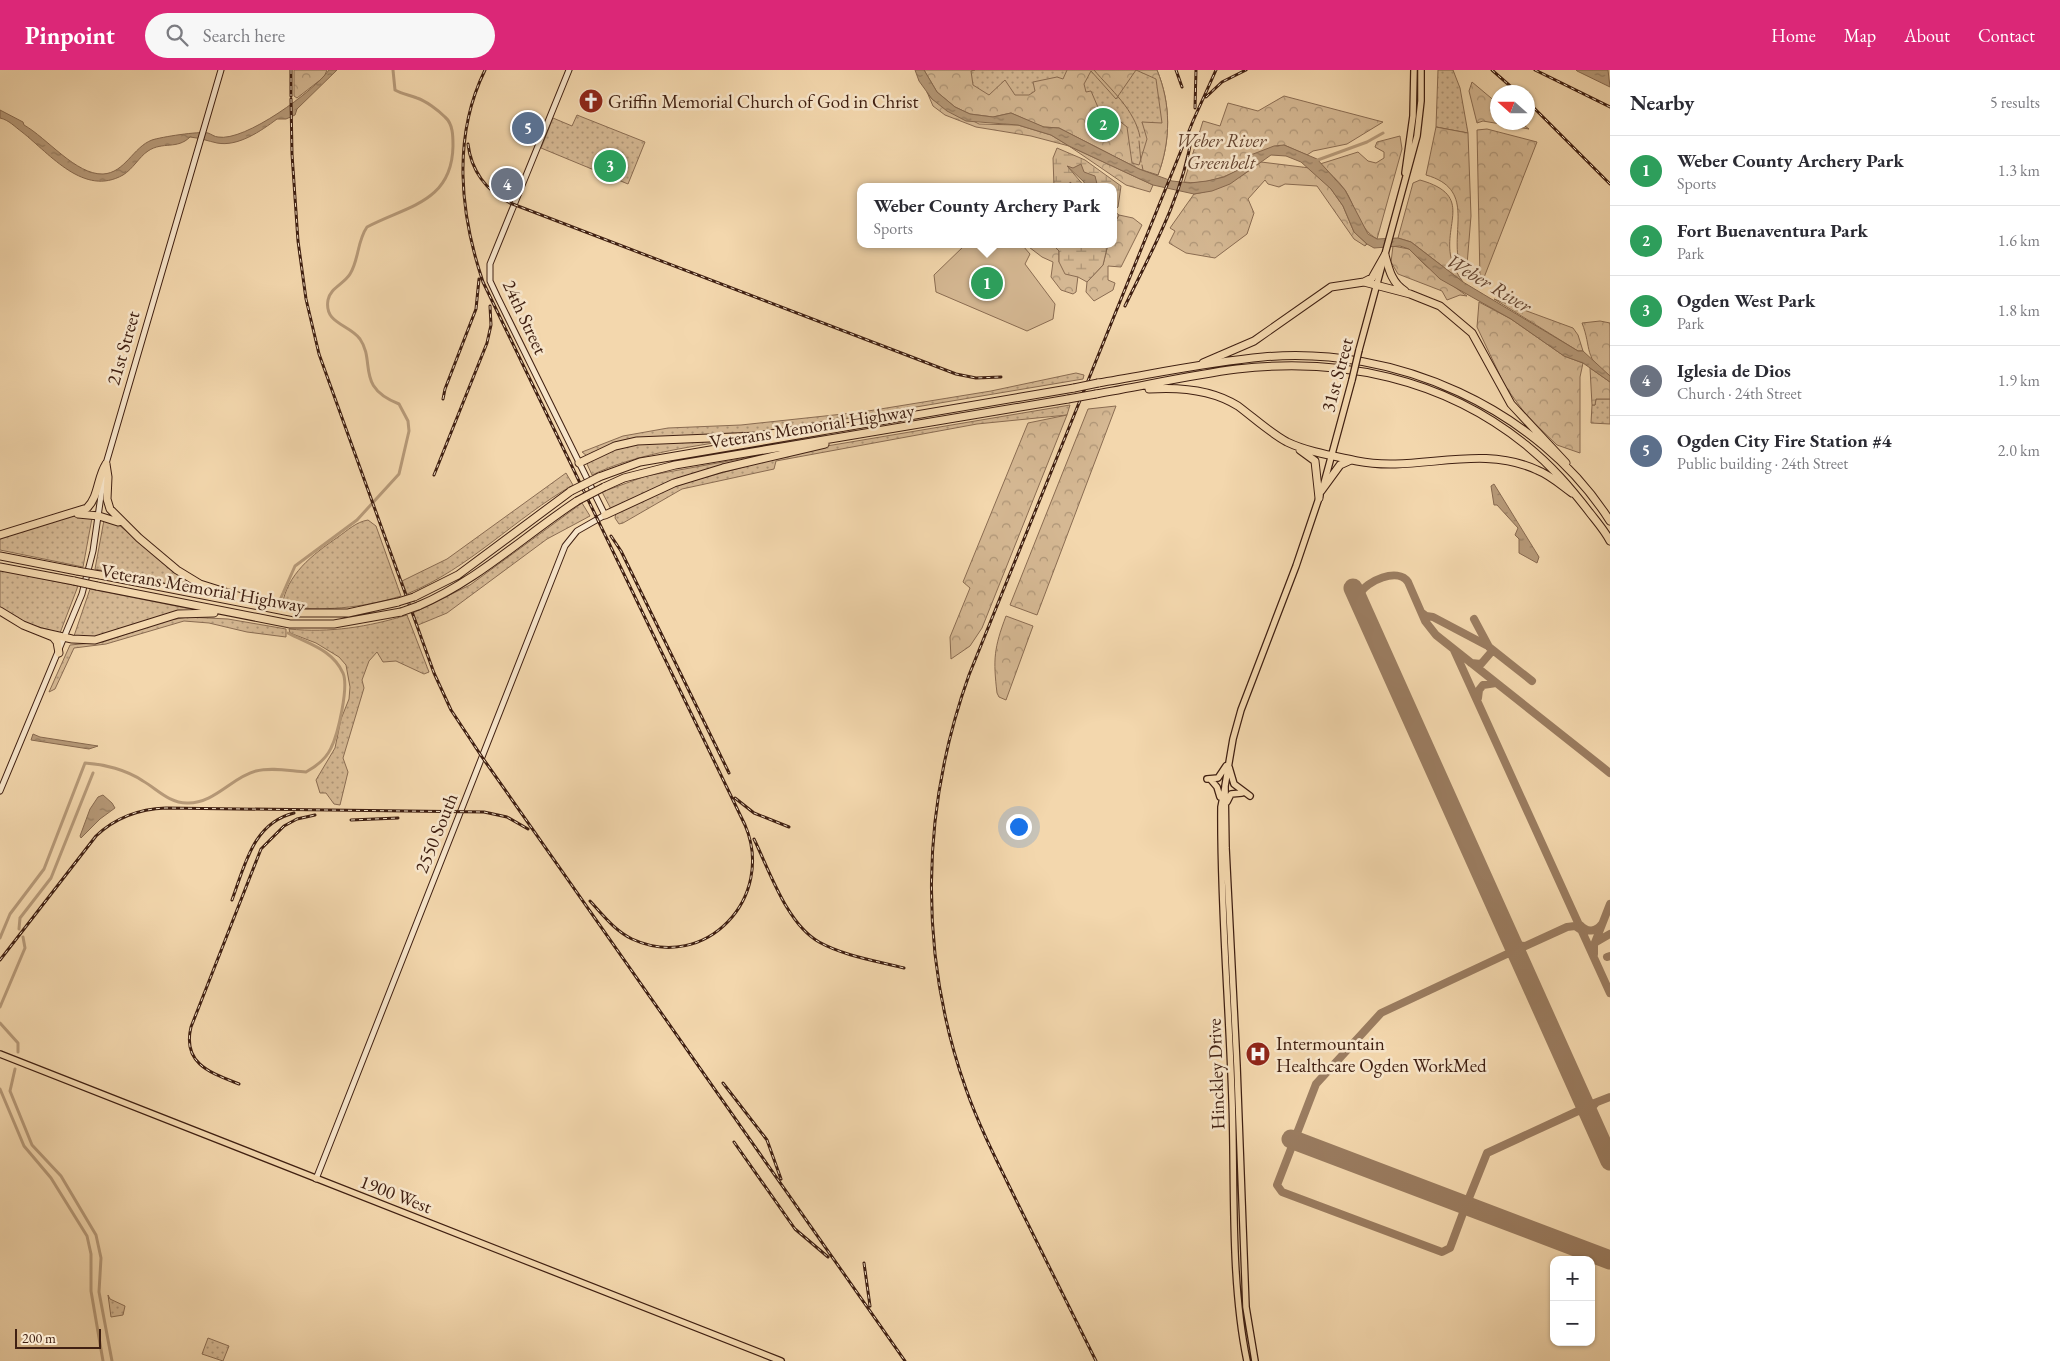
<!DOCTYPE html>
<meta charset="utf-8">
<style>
body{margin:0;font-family:"EB Garamond",serif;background:#f7f7f7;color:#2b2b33}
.controls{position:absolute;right:15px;bottom:15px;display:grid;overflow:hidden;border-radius:10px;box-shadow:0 1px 4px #0004}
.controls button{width:45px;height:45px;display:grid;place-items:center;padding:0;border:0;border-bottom:1px solid #e1e1e2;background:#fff;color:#2b2b33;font:25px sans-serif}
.compass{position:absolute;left:1490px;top:15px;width:45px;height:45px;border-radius:50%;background:#fff;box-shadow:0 1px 4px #0004;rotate:291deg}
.scale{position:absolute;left:15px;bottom:12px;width:86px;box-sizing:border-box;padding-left:5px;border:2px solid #402012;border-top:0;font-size:14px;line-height:18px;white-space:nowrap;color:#402012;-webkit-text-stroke:4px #f7e5ca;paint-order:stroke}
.you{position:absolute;left:1018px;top:756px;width:18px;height:18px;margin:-12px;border:4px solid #fff;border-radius:50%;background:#1a73e8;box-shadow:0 0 0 8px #1a73e833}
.badge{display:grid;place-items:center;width:32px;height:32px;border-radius:50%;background:#db2777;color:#fff;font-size:16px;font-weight:700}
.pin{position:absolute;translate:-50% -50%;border:2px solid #fff;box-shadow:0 1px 5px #0006}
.popup{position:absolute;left:857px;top:113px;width:260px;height:65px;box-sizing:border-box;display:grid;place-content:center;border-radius:10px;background:#fff;filter:drop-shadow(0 1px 4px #0005);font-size:16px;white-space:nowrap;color:#7c7c81}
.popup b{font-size:19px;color:#2b2b33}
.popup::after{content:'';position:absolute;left:50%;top:100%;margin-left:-10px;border:10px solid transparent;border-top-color:#fff}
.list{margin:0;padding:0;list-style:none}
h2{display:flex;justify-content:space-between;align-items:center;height:65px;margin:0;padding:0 20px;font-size:21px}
h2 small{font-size:16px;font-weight:400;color:#7c7c81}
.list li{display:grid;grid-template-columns:32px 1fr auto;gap:15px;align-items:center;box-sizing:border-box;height:70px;padding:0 20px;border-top:1px solid #e1e1e2}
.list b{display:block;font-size:19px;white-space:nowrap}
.list p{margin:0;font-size:16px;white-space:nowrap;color:#7c7c81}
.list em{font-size:16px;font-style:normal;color:#7c7c81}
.icon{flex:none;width:28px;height:28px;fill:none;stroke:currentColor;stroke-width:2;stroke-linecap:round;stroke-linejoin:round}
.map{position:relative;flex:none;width:1610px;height:1291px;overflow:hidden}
header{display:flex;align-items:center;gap:30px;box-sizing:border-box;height:70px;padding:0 25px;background:#db2777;color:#fff}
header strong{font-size:24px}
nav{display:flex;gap:28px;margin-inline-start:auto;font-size:18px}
.search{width:350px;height:45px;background:#f7f7f7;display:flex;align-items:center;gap:12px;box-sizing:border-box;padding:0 18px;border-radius:28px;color:#7c7c81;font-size:19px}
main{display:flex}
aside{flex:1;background:#fff}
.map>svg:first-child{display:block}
.green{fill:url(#green-dots);stroke:#8a6c52}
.forest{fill:url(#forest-crowns);stroke:#8a6c52;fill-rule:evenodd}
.wetland{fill:url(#wetland-marsh);stroke:#8a6c52}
.pitch{fill:#d5b893;stroke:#8a6c52}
.water{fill:url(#water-ripples);stroke:#87694f}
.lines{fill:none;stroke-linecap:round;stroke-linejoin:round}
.stream{stroke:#87694f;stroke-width:1}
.canal{stroke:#b69978;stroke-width:3}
.taxiway{stroke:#9a7c60;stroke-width:8}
.runway{stroke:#9a7c60;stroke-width:19}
.secondary-casing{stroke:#402012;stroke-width:7}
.primary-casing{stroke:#402012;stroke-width:8}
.motorway-casing{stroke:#402012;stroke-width:9}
.secondary{stroke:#f7e5ca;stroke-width:5}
.primary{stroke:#f3d7ad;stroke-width:5.5}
.motorway{stroke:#f3d7ad;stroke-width:7}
.rail-casing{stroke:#402012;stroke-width:3}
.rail{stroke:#f7e5ca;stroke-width:1;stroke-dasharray:4;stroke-linecap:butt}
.primary-bridge-casing{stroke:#402012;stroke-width:8;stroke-linecap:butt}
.motorway-bridge-casing{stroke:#402012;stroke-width:9;stroke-linecap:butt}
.primary-bridge{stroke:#f3d7ad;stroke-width:5.5}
.motorway-bridge{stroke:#f3d7ad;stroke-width:7}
.labels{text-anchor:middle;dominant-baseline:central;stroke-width:5;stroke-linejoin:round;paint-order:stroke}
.poi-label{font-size:19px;fill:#402012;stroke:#f7e5ca;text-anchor:start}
.park-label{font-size:19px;font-style:italic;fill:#654632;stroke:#f7e5ca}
.street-label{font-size:19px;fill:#402012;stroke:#f7e5ca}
.water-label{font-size:20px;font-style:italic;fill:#634431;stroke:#f7e5ca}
</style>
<header>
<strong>Pinpoint</strong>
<div class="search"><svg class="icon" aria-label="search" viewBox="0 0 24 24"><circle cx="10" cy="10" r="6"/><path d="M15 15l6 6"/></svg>Search here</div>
<nav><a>Home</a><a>Map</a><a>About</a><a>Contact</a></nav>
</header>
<main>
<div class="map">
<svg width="1610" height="1291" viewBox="0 0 1610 1291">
<defs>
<pattern id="green-dots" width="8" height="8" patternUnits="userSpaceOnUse" patternTransform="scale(1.25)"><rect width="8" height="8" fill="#d5b893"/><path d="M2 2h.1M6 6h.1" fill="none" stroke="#ae9577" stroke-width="1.8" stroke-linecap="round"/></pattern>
<pattern id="forest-crowns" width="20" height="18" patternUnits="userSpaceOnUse" patternTransform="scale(1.25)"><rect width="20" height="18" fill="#d5b893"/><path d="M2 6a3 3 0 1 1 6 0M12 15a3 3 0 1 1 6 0" fill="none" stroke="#ae9577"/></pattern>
<pattern id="wetland-marsh" width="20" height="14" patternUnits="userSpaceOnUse" patternTransform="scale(1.25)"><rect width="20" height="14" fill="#d5b893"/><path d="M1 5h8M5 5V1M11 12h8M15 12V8" fill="none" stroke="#ae9577"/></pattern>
<pattern id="water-ripples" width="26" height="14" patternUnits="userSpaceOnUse" patternTransform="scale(1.25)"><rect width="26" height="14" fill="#b69978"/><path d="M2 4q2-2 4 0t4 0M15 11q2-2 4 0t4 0" fill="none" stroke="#957c61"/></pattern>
</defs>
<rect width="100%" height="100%" fill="#f3d7ad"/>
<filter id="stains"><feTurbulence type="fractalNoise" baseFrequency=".004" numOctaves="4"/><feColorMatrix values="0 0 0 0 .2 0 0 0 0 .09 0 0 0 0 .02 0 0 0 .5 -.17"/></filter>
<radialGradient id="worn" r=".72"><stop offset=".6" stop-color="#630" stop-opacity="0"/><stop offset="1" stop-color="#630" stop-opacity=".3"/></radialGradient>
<!-- green -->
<path class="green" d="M924 0H1157C1171 34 1171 70 1158 105Z
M1438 0H1453L1460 18 1468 63 1436 57Z
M577 45 645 72 628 114 541 78 553 48 572 56Z
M1076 303 1084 305 1083 309 761 363 626 370 587 386 582 382 623 366 668 358 741 355 862 342 991 321Z
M1596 329H1610V354L1591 353 1592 335H1595Z
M1070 335 1067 345 977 354 776 391 774 399 682 419 623 453 619 454 615 448 616 442 665 418 815 378Z
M732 370C684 378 636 384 592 405L587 394C604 368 700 371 732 370Z
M767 384 671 412 611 439 602 422 646 406Z
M566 403 573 415C515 448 470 498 407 524L402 511 447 489Z
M582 433 590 446 547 469 447 543 418 555 413 543 470 515Z
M71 446 92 448 83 497 0 480V467Z
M104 450 120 456 173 499 228 526 95 499Z
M368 450 376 456 401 526C362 538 322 542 282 536 287 504 312 485 338 467 348 460 356 452 368 450Z
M0 500 78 516 60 563 28 554 0 539Z
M90 519 191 539 198 540 101 567 74 566Z
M407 545 429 602 424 604 396 591 383 592 377 582 369 591 362 610 364 618 343 688 348 702 340 735 334 734 326 723H320L316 710 335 678 341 649 349 629 350 617 346 595 339 587 316 573 290 563 289 559C330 563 368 557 407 545Z
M188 547 228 549 286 559V567L247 562 209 553 184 551 106 574 74 578 55 619 49 622 70 575 103 572 164 551Z
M108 1225 110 1229 125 1236 123 1245 111 1247Z
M208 1268 229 1276 223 1291 202 1284Z"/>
<!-- forest -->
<path class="forest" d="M294 0H327L324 7 297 28 294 26Z
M924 0H975L971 1 973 15 989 25 1005 10 1015 25H1029L1035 21 1033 12 1057 7 1063 9 1067 0H1157C1171 34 1171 70 1158 105L1139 99 1059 58 1043 57 1011 43 993 47 970 44 955 37 937 22ZM1136 0 1156 9 1162 53 1142 52 1147 69 1139 95 1132 93 1127 57 1112 45 1103 49 1091 21 1086 22 1084 14 1091 1 1116 29Z
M1472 12 1497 33 1498 52 1521 53 1529 59 1483 51 1477 53 1469 21Z
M927 22 932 29 979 54 1018 55 1051 65 1069 76 1153 115 1150 122 1126 115 1069 76 1031 66 976 57 945 45 933 36Z
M1284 26 1383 52 1347 74 1313 81 1307 85 1284 75C1254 91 1220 117 1184 112L1203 51 1220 56 1228 33 1258 41Z
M1436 57 1468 63 1471 146 1467 195 1459 193C1451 157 1475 119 1426 105Z
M1487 59 1537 72 1483 210 1480 209 1477 60Z
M1400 66 1402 79 1377 169C1358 158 1356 137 1345 120 1338 110 1328 102 1320 94L1358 82 1368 91 1376 93 1384 88V82L1375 77 1377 72Z
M1261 92 1310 98 1331 119 1343 136 1354 162 1367 174 1365 176 1354 169 1317 116 1285 114 1279 117 1268 114 1265 110 1248 129 1254 143 1247 164 1215 188 1186 183 1169 173 1175 161 1170 158 1194 124C1220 120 1240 108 1261 92Z
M1420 110C1476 126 1441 154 1452 192 1454 199 1459 206 1463 212L1411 172 1398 168 1413 113Z
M1119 145 1133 148 1142 155 1121 197 1108 196V210L1115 213 1113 220 1094 231 1086 222 1087 212 1103 195 1108 174H1113V156Z
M1025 174 1055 175 1059 181V192L1078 206 1076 222 1073 224 1061 220 1051 207 1053 192 1042 187Z
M1393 176 1409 179 1426 196 1467 226 1460 225 1447 230 1442 221 1398 204 1391 192Z
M1494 229 1573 258 1578 265 1583 281H1578Z
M1479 232 1511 249 1564 286 1583 293 1580 307V383L1557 375 1527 346 1505 316 1477 257Z
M1600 251 1610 253V306C1583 289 1592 278 1582 253Z
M1590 298 1610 312V329H1596L1595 335H1592Z
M1116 336 1037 545 1010 535 1088 339Z
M1067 345 982 558 970 576 951 589 950 567 970 518 963 512 1028 353Z
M1006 546 1033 556 1006 630 999 627 997 623C993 589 994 578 1006 546Z"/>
<!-- wetland -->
<path class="wetland" d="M1057 78 1085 90 1121 116 1118 137 1114 141 1119 145 1113 156V117H1100L1068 97 1085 117H1076L1070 112V117H1054L1053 88Z
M1052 174H1108L1103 195 1087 212 1078 207 1065 204 1059 192V181Z"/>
<!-- pitch -->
<path class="pitch" d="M966 174 1023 176 1030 184 1025 194 1055 234 1053 249 1027 261 936 222 934 205Z"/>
<!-- water -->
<path class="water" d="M329 0H337L297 39 295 45 286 49H277C261 61 238 77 217 73 208 71 200 68 190 67 177 80 163 71 148 81 139 87 133 99 123 105 84 127 51 85 22 62 15 57 9 50 0 48V40L23 52 24 55C47 68 76 105 103 104 125 103 133 77 152 70 161 67 199 61 208 63 211 64 215 67 218 67 245 72 314 21 329 0Z
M915 0H924L937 22 955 37 970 44 993 47 1011 43 1044 57 1059 58 1139 99 1172 111 1190 113 1207 111 1224 107 1244 97 1248 86 1274 76 1284 75 1317 89 1345 120 1368 164 1377 169 1398 168 1411 172 1463 212 1578 281H1583L1610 306V312L1583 293 1564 286 1511 249 1440 209 1409 179 1400 176 1374 178 1367 174 1354 162 1343 136 1331 119 1301 92 1286 86 1271 85 1230 114 1212 121 1194 124 1153 115 1069 76 1051 65 1018 55 966 51 947 41 932 29 919 11Z
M1576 0H1608L1610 17 1577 1Z
M1081 94 1084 102 1095 106 1097 114 1100 117H1085L1084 112 1067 96 1073 98Z
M1494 414 1539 487 1537 493 1519 483V469L1515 465 1518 458 1497 435H1494L1491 416Z
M33 664 40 667 98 676 89 679 31 670Z
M103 725 112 733 115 738 100 749 81 768 80 766 90 739 98 727Z"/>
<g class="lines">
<!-- stream -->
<path class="stream" d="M1094 0C1111 20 1135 40 1140 67
M1139 71 1141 92
M1142 95 1143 100"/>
<!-- canal -->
<path class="canal" d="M1315 91 1367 72 1383 63
M280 530 295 496 357 450 399 404 409 361 408 351 399 334C355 317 376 292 360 269 349 254 324 254 328 230 330 218 344 214 350 204 359 190 357 171 367 157 406 136 452 133 453 76 453 66 453 54 445 47 438 40 426 31 417 28 409 25 402 24 395 20L393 0
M19 859 20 848 51 808 93 703
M0 868 10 844 44 799 85 693C104 694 127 700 143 711 157 719 169 733 187 733 214 734 232 707 256 701 272 697 290 701 306 702 317 696 326 689 331 678 338 664 349 617 343 603 332 579 308 574 288 563
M0 937 25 878 23 867
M0 953 18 973V982
M15 999 10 1021 32 1075 61 1106 96 1165 101 1188 99 1222 112 1291
M0 1019 24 1076 51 1108 87 1166 91 1184V1221L103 1291"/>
<!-- taxiway -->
<path class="taxiway" d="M1360 534V524C1366 511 1398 497 1408 512L1425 551 1436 565 1610 703
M1422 543 1426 546 1433 547 1486 575
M1474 549 1489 577 1532 611
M1454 580 1610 923
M1471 593 1481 594 1493 580
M1478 628 1479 620 1483 615 1496 613
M1580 855C1587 863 1596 862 1602 854
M1510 868 1516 875 1524 876
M1596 872 1610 864
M1594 884V875L1610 834
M1607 887 1610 886
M1520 890V882L1523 877 1567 857 1575 856 1581 860
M1582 1028 1592 1034 1610 1027
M1590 1046V1039L1595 1034
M1454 1131 1462 1136 1463 1143 1450 1178 1442 1182 1282 1122 1277 1115 1316 1014 1381 943 1507 884H1514L1520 890
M1475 1139 1470 1134 1469 1128 1487 1083 1578 1041 1582 1036V1028"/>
<!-- runway -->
<path class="runway" d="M1353 518 1610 1091
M1291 1069 1610 1190"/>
<defs>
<path id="secondary" d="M105 397 221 0
M0 721 82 524 93 481 104 405
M316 1109 565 476 577 461 605 445 498 228 490 211V194L569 0"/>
<path id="primary" d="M1405 103 1413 46 1414 0
M1359 280 1417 66 1421 31V0
M1323 417 1352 310
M1229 697 1234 714 1250 726
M1207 709 1218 708 1226 696
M1211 710 1217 717 1220 727
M1225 717 1221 737C1220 835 1229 932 1232 1030 1235 1113 1230 1210 1247 1291
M1227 732 1231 724 1242 723
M0 984 781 1291
M1255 1291 1246 1237 1237 996 1226 778 1225 716 1233 669 1241 640 1296 496 1320 425"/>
<path id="motorway" d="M1385 185C1389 200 1392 213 1405 221
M1364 212 1372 208 1385 185
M1203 293 1254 271 1331 217 1364 212 1410 224 1440 236 1472 263 1511 334 1566 393
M1098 313C1153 304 1208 292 1263 287 1395 275 1538 338 1610 451
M1149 319C1178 317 1213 320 1238 336 1254 348 1269 362 1287 372 1308 382 1334 386 1357 391 1417 403 1479 373 1537 400 1550 405 1561 415 1572 423
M1096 324C1143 316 1190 305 1237 299 1341 287 1443 308 1526 375 1552 396 1570 417 1590 443 1597 452 1605 461 1610 471
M1300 380 1315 391 1319 428
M579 393 615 376 637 371 758 366 840 353
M106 394 108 407 107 429 110 439 139 468 177 500 200 514 270 536
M599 407 640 392 1074 318
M604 417 624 408 675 395 1068 329
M1321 421 1340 395 1351 390
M78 444 99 446 118 452
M605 445 674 413 723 398 825 374
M0 465 87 438C99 426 97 408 106 394
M0 486 77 501
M0 497 74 511
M100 505 295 543H348L398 532
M97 516 290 554H334L401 542
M414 527 458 505 571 421
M418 536C477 511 524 466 577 431
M0 541 23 555 53 567 57 572 59 583
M41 562 72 569 95 570 178 544 214 543"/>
</defs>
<!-- secondary casing -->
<use href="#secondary" class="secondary-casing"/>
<!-- primary casing -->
<use href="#primary" class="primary-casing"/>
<!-- motorway casing -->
<use href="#motorway" class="motorway-casing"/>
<!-- secondary -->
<use href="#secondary" class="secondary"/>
<!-- primary -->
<use href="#primary" class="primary"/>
<!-- motorway -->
<use href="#motorway" class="motorway"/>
<defs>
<path id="rail" d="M291 0V26
M485 0C452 67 460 144 483 212L745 755C776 827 706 903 632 869 614 860 603 845 590 831
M1176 0 1182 17
M1492 0 1517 22
M1535 0 1610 37
M1206 27 1222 12 1246 0
M291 29 292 84 298 171 306 229 319 284 434 603 451 640 482 687 905 1291
M1528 32 1610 114
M1195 38 1196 0
M468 74C471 100 486 121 510 133L956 304 976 308 1001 307
M1125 236C1152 180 1182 128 1192 65
M443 329 445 319 476 239 479 209
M434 405 487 273 491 255 490 236
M611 466 621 481 729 703
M735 728 754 743 789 757
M351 750 398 748
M754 769C770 802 787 854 819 872 844 886 877 891 904 898
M232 830C245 795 253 753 294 743
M0 890 96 766C116 747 139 739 166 738L484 742 507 747 528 759
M723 1013 767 1070 781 1109
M239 1014C211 1003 182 994 191 957L261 779 284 756 297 749 315 745
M734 1072 795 1159 828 1187
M864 1193 870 1236
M1096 1291C1070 1239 1044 1187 1019 1136 1000 1097 980 1059 966 1019 918 884 921 739 969 605L1193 51 1216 0"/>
</defs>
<!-- rail casing -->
<use href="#rail" class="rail-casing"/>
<!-- rail -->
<use href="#rail" class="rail"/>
<defs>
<path id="primary-bridge" d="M1352 310 1359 280"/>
<path id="motorway-bridge" d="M1074 318 1098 313
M1068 329 1096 324
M571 421 599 407
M577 431 604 417
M77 501 100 505
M74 511 97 516
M398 532 414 527
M401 542 418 536"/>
</defs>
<!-- primary-bridge casing -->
<use href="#primary-bridge" class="primary-bridge-casing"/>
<!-- motorway-bridge casing -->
<use href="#motorway-bridge" class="motorway-bridge-casing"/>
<!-- primary-bridge -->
<use href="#primary-bridge" class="primary-bridge"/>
<!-- motorway-bridge -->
<use href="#motorway-bridge" class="motorway-bridge"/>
</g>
<!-- icons -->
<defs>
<symbol id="church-disc" viewBox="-11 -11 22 22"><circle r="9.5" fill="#8f2418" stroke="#f7e5ca"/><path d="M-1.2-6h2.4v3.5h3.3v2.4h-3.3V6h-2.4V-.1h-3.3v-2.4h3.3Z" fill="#fff"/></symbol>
<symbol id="hospital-disc" viewBox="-11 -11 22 22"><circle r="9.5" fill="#8f2418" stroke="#f7e5ca"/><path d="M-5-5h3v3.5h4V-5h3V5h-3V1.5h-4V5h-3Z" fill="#fff"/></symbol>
</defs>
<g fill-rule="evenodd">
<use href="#church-disc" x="577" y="17" width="28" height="28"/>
<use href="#hospital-disc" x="1244" y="970" width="28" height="28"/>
</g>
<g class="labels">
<!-- poi labels -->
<g class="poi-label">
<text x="608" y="31">Griffin Memorial Church of God in Christ</text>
<text x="1276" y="973">Intermountain<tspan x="1276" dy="22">Healthcare Ogden WorkMed</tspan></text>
</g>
<!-- park labels -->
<g class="park-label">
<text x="1221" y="70">Weber River<tspan x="1221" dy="22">Greenbelt</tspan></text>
</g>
<!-- street labels -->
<g class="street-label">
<text transform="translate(525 247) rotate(65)">24th Street</text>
<text transform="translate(123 278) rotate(-74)">21st Street</text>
<text transform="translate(1337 305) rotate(-75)">31st Street</text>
<text transform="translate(812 356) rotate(-9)">Veterans Memorial Highway</text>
<text transform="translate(203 518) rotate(10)">Veterans Memorial Highway</text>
<text transform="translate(436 763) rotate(-68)">2550 South</text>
<text transform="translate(1216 1004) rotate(-92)">Hinckley Drive</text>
<text transform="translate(396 1124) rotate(21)">1900 West</text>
</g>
<!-- water labels -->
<g class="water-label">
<text transform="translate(1489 213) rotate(31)">Weber River</text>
</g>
</g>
<rect width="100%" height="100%" filter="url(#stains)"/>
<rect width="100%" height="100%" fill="url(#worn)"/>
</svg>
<div class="controls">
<button>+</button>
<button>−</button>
</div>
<svg class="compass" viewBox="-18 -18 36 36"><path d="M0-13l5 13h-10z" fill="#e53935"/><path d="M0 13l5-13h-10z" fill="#7c7c81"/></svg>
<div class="scale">200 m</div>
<div class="you"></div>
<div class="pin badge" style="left:987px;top:213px;background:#2e9e5b">1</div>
<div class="popup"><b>Weber County Archery Park</b>Sports</div>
<div class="pin badge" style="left:1103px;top:54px;background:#2e9e5b">2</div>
<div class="pin badge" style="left:610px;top:96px;background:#2e9e5b">3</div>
<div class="pin badge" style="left:507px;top:114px;background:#6b7280">4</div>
<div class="pin badge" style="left:528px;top:58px;background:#5c6f8a">5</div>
</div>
<aside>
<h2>Nearby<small>5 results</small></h2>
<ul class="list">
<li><span class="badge" style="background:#2e9e5b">1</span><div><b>Weber County Archery Park</b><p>Sports</p></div><em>1.3 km</em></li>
<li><span class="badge" style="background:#2e9e5b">2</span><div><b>Fort Buenaventura Park</b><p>Park</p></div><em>1.6 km</em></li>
<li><span class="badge" style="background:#2e9e5b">3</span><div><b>Ogden West Park</b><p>Park</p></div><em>1.8 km</em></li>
<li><span class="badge" style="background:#6b7280">4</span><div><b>Iglesia de Dios</b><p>Church · 24th Street</p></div><em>1.9 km</em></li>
<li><span class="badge" style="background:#5c6f8a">5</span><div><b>Ogden City Fire Station #4</b><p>Public building · 24th Street</p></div><em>2.0 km</em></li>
</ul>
</aside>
</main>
